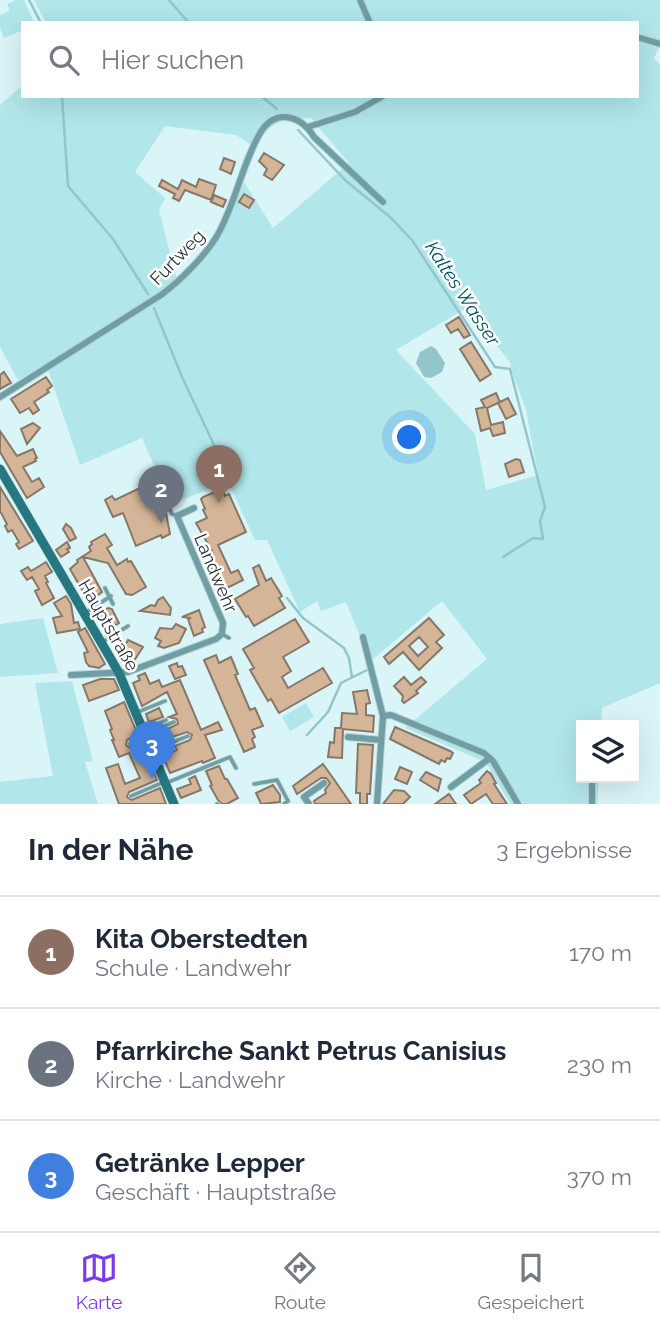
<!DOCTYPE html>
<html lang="de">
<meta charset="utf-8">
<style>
body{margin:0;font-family:Raleway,sans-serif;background:#f2f2f3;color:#1f2937}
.controls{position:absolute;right:21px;bottom:21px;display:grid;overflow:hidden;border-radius:0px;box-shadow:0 7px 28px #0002}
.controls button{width:63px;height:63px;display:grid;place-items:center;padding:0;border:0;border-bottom:2px solid #e0e1e3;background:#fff;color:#1f2937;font:35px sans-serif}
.you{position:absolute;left:410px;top:438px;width:24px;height:24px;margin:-18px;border:5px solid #fff;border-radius:50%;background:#1a73e8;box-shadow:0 0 0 10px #1a73e833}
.badge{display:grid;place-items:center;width:46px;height:46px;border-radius:50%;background:#7c3aed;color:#fff;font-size:23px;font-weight:700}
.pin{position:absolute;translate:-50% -58px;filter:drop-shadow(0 2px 4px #0008)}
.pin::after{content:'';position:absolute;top:37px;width:24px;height:21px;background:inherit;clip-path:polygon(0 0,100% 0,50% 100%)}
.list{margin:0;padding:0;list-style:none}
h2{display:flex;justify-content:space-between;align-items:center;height:91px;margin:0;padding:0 28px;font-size:30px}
h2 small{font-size:23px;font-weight:400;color:#747a83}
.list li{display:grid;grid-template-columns:46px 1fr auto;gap:21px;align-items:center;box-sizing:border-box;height:112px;padding:0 28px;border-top:2px solid #e0e1e3}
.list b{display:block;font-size:26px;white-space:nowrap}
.list p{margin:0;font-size:23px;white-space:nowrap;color:#747a83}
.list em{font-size:23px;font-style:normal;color:#747a83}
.icon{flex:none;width:38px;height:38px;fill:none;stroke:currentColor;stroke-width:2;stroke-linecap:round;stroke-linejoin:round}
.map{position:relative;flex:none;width:660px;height:804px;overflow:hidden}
.search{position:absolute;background:#fff;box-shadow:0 7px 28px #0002;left:21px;right:21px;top:21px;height:77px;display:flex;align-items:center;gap:18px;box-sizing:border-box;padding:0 24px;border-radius:0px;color:#747a83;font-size:26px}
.sheet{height:427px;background:#fff}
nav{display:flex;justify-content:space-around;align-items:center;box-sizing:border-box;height:98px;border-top:2px solid #e0e1e3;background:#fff;font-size:19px;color:#747a83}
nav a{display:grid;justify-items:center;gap:4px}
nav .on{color:#7c3aed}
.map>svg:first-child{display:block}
.green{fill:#b1e6eb;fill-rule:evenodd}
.water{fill:#93c6cc}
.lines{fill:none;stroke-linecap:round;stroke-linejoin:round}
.stream{stroke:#93c6cc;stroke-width:2.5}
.building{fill:#d4b597;stroke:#877769;stroke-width:2;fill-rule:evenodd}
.lane-casing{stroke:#bad2d5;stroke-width:5}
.street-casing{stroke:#bad2d5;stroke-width:8}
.secondary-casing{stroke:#bad2d5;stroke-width:10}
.lane{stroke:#6f9fa4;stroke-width:3.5}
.street{stroke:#6f9fa4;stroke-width:6}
.secondary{stroke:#257880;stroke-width:9}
.labels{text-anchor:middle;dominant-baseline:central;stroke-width:5;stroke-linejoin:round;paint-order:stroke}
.street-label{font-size:18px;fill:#273133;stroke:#fff}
.water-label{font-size:19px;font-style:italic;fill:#005158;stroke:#fff}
</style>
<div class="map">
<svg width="660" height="804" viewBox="0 0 660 804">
<rect width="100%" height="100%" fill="#daf5f8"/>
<!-- green -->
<path class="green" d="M16 0H24L34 23H23V30L4 38 0 28V15L10 10 7 4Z
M34 0H660V45L654 58 660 65V683L602 708 601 725H581V778H599L597 804H510L488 766 481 760 405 728 487 659 442 601 367 664 365 649 346 602 321 611 317 601 300 612 267 540H255L228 482 171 504 142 438 80 465 46 364 18 380 0 347V105L23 85V96H637V23H46ZM311 118 349 163 273 228 244 182 220 239 178 284 159 210 165 198 135 172 165 126 236 135 256 148C269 120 283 119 311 118ZM468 307 511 364 510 366 526 410 538 475 486 490 475 434 396 350Z
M43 618 58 673 0 677V624Z
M72 681 93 761 85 762 98 804H0V782L53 776 35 683Z
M306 703 314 717 290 731 282 717Z"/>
<!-- water -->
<path class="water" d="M431 346 436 349 445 363 442 372 431 378 424 377 416 363 420 352Z"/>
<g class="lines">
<!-- stream -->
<path class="stream" d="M29 0 41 23
M169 0 189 23
M62 96 68 186 113 239 148 294
M261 96 277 109
M298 130 345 180 390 217 412 240 495 367 510 369 545 507 540 521 543 539 533 538 503 557
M154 308 182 377 231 481
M287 598 303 618 344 648 349 658 352 677
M307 735 328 712 341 683 367 670"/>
</g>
<!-- building -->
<path class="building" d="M264 153 284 165 272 180 264 175 267 169 259 161Z
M224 158 235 162 231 174 220 169Z
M199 179 216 185 211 200 185 190 179 201 173 198 175 194 159 186 162 180 178 189 182 180 196 187Z
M244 194 254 200 249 208 239 202Z
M214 195 226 200 223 207 211 202Z
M459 317 470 335 464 338 458 329 451 333 446 325Z
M471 342 491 374 480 381 460 349Z
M4 372 11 383 0 389V375Z
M46 377 52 386 47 390 49 392 34 402 39 410 33 414 29 408 20 413 11 399Z
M496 393 500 402 487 408 491 425 503 422 505 433 493 436 490 428 481 431 476 409 485 407 481 400Z
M508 398 516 414 506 419 498 403Z
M33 423 40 428 27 444 21 429Z
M0 431 17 456 33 449 37 458 35 459 36 461 23 467 32 482 39 478 44 487 27 498 0 452Z
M516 459 520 460 524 472 509 477 505 464Z
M144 486 146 490 154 486 160 500 149 506 166 513 170 534 162 538 161 535 136 546 123 513 113 517 105 500 112 496 115 500Z
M0 487 33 541 19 549 16 544 19 542 12 530 8 532 5 526 7 524 0 511Z
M222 489 225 496 229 494 246 532 218 545 231 573 238 570 243 580 221 591 208 562 213 553 196 523 207 518 203 510 205 509 201 499 203 497Z
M66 524 71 528 76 538 70 541 63 529Z
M105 534 112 545 107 548 117 565 127 559 128 562 131 561 146 587 132 595 126 594 108 563 83 557 102 592 89 602 70 569 78 562 77 560 91 551 89 547 92 544 91 542Z
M67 542 70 548 67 549 69 552 61 557 56 550Z
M46 562 52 572 45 576 48 582 46 583 54 598 42 605 35 591 39 589 32 577 27 580 21 571 28 567 31 571Z
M259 565 266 581 271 578 282 596 279 598 285 608 254 626 248 616 246 617 235 599 259 585 253 568Z
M66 596 71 604 74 623 78 622 80 629 57 633 53 618 62 616 54 603Z
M163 597 171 608 170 615 140 611 151 605 155 606 158 600Z
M108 608 112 609 119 623 105 631 99 618 101 613Z
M199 610 205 627 202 629 203 632 194 636 188 619 191 618 182 617Z
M429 618 444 635 436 642 442 648 419 670 403 652 389 664 384 657ZM419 637 428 647 418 656 409 646Z
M295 619 309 642 283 657 291 671 282 677 288 688 323 668 332 683 279 713 271 699 268 701 250 670 254 668 243 649Z
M176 624 186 629 179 643 164 648 158 646 161 641 155 638 160 628 172 629Z
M85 628 105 664 99 668 89 666 86 662 84 653 88 652 78 632Z
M128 640 143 647 134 661 129 660 120 654Z
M216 655 219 663 231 657 238 674 235 675 250 710 255 708 263 726 252 730 255 737 252 739 255 747 244 752 204 660Z
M177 663 178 667 182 666 186 675 175 679 169 666Z
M145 673 150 684 159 680 162 687 180 680 201 730 218 722 222 730 205 735 215 758 203 763 202 761 170 773 163 756 177 750 175 746 190 740 192 735 187 732 157 742 155 735 178 724 177 719 169 717 177 714 167 692 142 706 133 683 140 680 138 676Z
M404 677 411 685 421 677 426 682 416 691 418 693 404 703 402 701 403 696 394 686Z
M100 679H114L119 690 89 701 83 685Z
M367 690 370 703 366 704V715L374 716 373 732 343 729 342 758 328 757 330 742 334 743 335 728H341L342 713 357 714 353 692Z
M124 702 138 735 127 740 126 745 130 748 141 743 157 780 129 792 127 797 132 800 160 788 166 804H119L106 768 118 764 125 784 140 778 129 753 119 757 112 740H114L110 730 112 729 105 711Z
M159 708 163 717 149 722 146 714Z
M395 727 450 751 453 753 450 759 447 758 445 762 441 760 439 764 390 739Z
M358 744 373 745 370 794H367V804H360V793H356Z
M323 764 333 778 351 804H315L314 801 326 793 325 790 330 783 326 778H321L297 794 293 786Z
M219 766 225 779H227L238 798 227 804H222L218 800 210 786 212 785 206 771Z
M400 767 412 772 407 784 395 779Z
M487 771 491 774 496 783 494 784 507 804H493L486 794 471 804 464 795 481 783 479 780Z
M426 772 441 779 438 791 420 780Z
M195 776 201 790 181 798 177 789 191 784 189 779Z
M273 785 280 795V802L261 804 256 793Z
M394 790 404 791 410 797 403 804H383Z
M449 794 456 804H435Z"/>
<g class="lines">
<defs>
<path id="lane" d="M161 490 172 514 177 516
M105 588 113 604
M85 613 111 596
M222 634 229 638
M104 641 128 626
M138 712 165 701
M143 730 166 720
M147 733 174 722
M130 744 144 737
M154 750 188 736
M166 783 230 757 236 768
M254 784 277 780 288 801 284 804
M131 796 164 782
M217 804H218"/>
<path id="street" d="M360 0 370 23
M637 37 660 44
M308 127 355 112 383 96
M0 397 161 295C180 281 205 256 217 236 235 205 242 165 259 135 274 108 300 114 314 137L383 202
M363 637 383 716 391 715 484 753 493 761 518 804
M71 675 128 672 216 639 222 634 223 623 177 516 194 508
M348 737 381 740
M592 782V804
M451 787 490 758
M309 804 304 797 324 783
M377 804 383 716"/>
<path id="secondary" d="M0 469 119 673 174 804"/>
</defs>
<!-- lane casing -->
<use href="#lane" class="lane-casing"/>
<!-- street casing -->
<use href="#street" class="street-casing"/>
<!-- secondary casing -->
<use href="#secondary" class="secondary-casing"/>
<!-- lane -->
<use href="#lane" class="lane"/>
<!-- street -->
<use href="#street" class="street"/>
<!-- secondary -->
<use href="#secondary" class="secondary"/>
</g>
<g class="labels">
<!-- street labels -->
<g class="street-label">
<text transform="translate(177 257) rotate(-46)">Furtweg</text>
<text transform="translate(216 573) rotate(67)">Landwehr</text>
<text transform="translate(109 625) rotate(60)">Hauptstraße</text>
</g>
<!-- water labels -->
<g class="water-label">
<text transform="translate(463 293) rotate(57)">Kaltes Wasser</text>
</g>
</g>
</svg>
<div class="controls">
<button><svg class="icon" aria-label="layers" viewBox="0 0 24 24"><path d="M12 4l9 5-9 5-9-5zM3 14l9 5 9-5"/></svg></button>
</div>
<div class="you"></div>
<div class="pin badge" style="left:219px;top:503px;background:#8d6e63">1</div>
<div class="pin badge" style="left:161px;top:523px;background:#6b7280">2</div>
<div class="pin badge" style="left:152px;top:779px;background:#3f7fe0">3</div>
<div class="search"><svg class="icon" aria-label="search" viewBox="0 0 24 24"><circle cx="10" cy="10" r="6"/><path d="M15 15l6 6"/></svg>Hier suchen</div>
</div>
<section class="sheet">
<h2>In der Nähe<small>3 Ergebnisse</small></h2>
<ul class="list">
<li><span class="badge" style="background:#8d6e63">1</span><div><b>Kita Oberstedten</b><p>Schule · Landwehr</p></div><em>170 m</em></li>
<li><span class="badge" style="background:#6b7280">2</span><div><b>Pfarrkirche Sankt Petrus Canisius</b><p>Kirche · Landwehr</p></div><em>230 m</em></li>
<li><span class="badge" style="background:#3f7fe0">3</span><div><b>Getränke Lepper</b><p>Geschäft · Hauptstraße</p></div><em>370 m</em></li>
</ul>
</section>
<nav>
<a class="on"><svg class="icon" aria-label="map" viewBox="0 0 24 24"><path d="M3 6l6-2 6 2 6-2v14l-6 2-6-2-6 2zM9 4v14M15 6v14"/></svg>Karte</a>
<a><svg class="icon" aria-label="directions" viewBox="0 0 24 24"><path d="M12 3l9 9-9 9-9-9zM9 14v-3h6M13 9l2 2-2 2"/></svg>Route</a>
<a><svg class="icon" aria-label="saved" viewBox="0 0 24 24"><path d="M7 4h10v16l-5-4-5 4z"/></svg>Gespeichert</a>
</nav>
